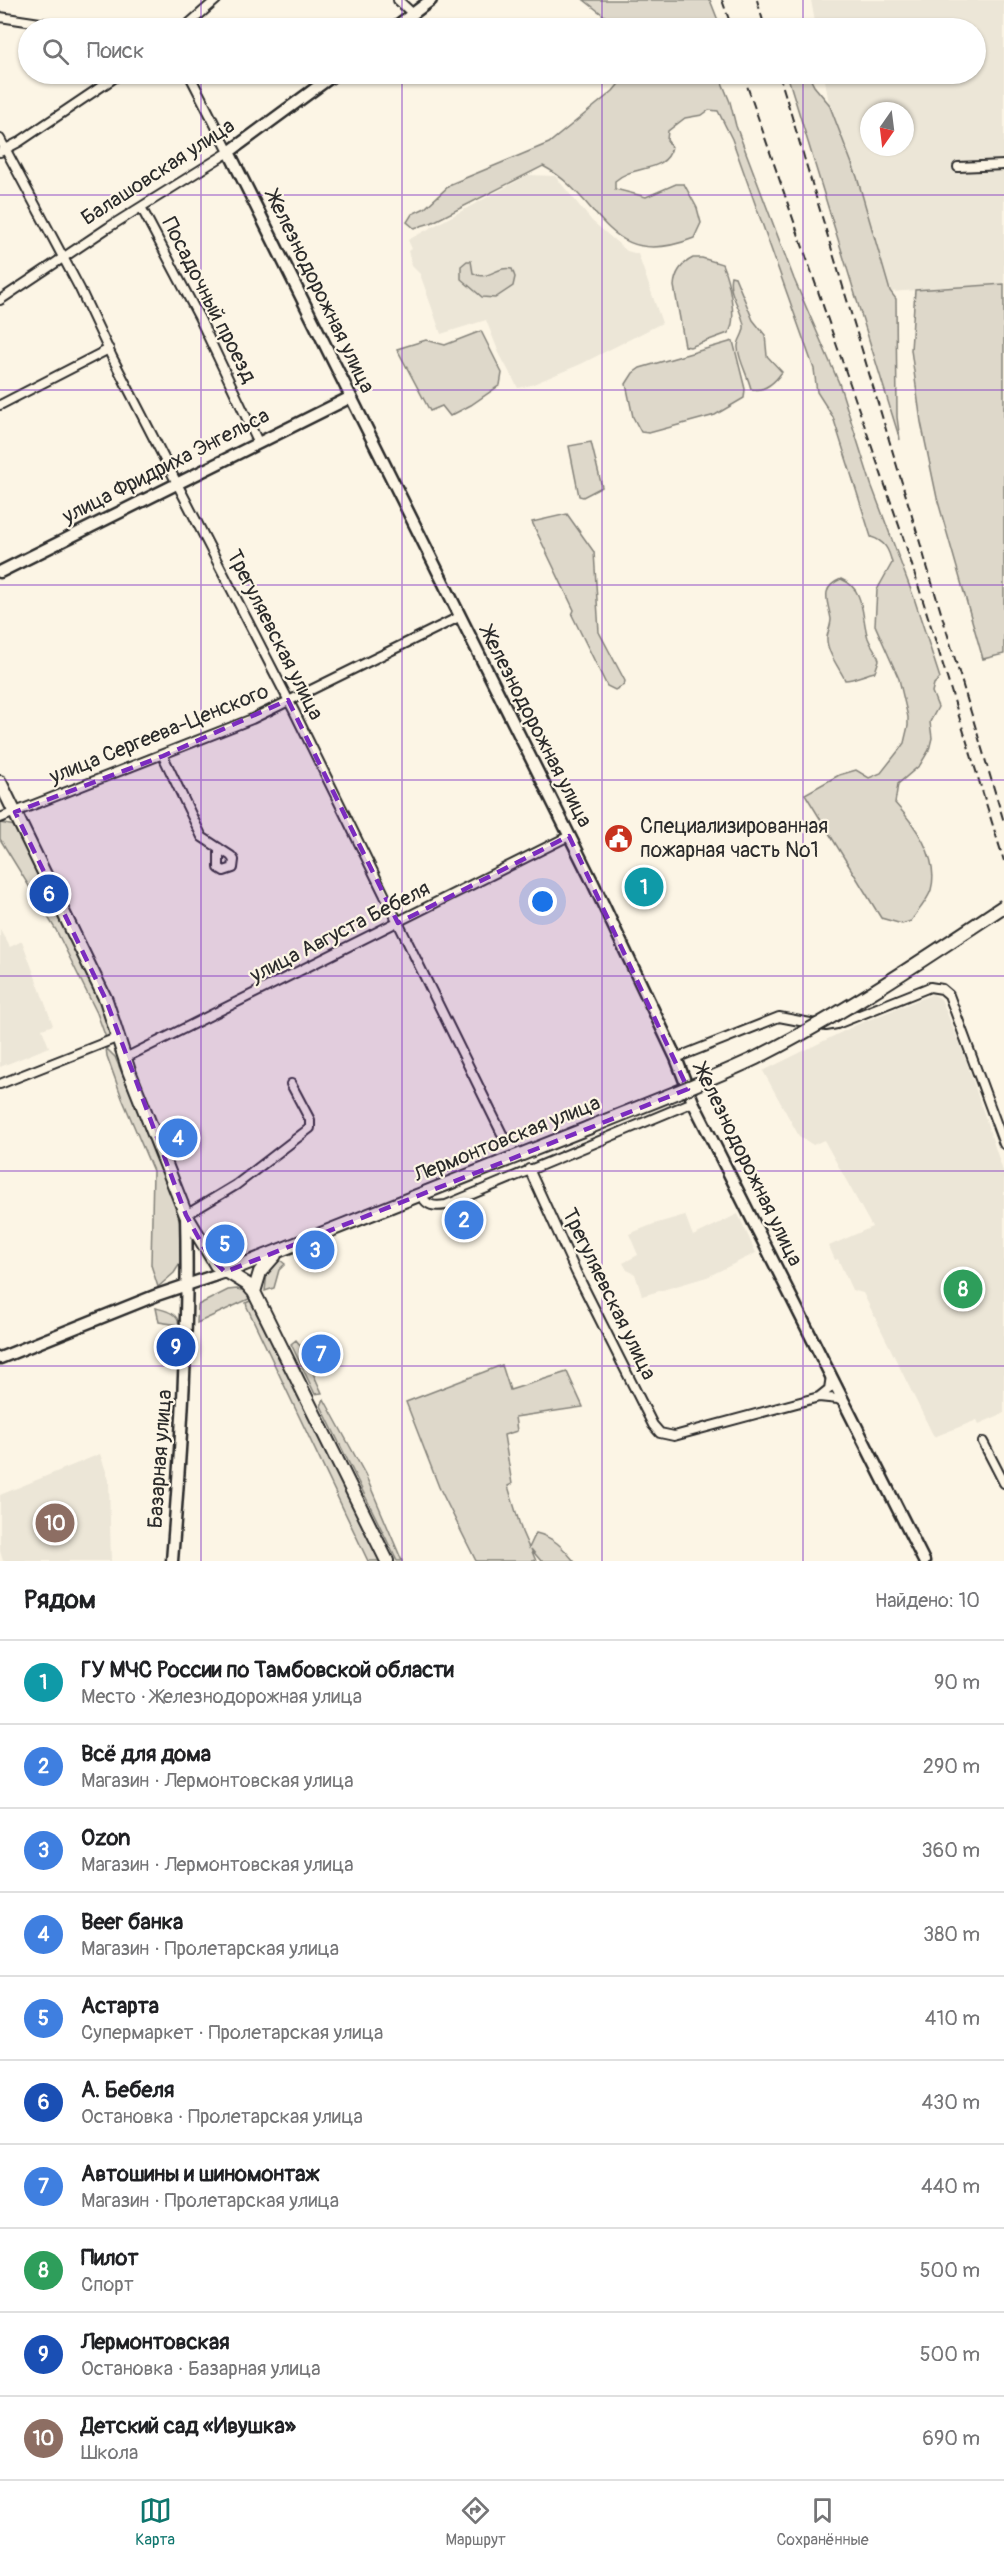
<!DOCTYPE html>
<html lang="ru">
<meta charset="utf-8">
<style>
body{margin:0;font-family:Pangolin,sans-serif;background:#f6f6f6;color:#202124}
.compass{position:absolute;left:860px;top:102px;width:54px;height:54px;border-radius:50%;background:#fff;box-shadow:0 2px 4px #0004;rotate:194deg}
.you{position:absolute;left:543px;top:902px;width:21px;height:21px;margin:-15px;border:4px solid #fff;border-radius:50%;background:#1a73e8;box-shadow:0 0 0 9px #1a73e833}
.badge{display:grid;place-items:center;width:39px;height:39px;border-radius:50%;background:#0f766e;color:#fff;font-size:20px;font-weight:700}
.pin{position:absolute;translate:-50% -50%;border:3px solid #fff;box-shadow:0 2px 6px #0006}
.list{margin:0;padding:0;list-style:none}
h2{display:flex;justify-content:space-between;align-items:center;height:78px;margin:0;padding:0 24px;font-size:26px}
h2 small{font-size:20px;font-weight:400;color:#757577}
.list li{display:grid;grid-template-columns:39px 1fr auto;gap:18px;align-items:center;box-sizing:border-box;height:84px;padding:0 24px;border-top:2px solid #e0e0e0}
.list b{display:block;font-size:22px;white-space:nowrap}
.list p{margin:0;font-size:20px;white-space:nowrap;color:#757577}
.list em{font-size:20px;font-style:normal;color:#757577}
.icon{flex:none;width:33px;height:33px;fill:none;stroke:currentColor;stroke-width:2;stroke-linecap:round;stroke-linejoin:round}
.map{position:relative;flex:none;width:1004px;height:1561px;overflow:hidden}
.search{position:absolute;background:#fff;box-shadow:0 2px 4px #0004;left:18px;right:18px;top:18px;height:66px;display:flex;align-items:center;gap:15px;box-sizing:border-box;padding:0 21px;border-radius:33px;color:#757577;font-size:22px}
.sheet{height:918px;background:#fff}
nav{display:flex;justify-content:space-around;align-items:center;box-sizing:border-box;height:84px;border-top:2px solid #e0e0e0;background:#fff;font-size:16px;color:#757577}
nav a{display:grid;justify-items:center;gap:3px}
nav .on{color:#0f766e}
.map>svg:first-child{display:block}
.built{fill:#ece6d7;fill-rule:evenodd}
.green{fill:#ded8ca;stroke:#84827a;stroke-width:1.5}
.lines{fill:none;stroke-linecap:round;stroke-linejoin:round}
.street-casing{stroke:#2b2b2b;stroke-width:12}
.secondary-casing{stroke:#2b2b2b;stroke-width:15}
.primary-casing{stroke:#2b2b2b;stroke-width:16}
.street{stroke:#fcf5e5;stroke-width:8}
.secondary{stroke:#fcf5e5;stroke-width:10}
.primary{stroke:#fcf5e5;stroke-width:12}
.rail{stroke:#2b2b2b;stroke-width:2;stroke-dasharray:9 4.5;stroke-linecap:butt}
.primary-bridge-casing{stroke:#2b2b2b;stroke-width:16;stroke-linecap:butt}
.primary-bridge{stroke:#fcf5e5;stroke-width:12}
.marked{fill:#7b2cbf;fill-opacity:0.2;stroke:#7b2cbf;stroke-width:4.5;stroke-dasharray:12 8;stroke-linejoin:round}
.grid{fill:none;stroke:#7b2cbf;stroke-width:1.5;stroke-opacity:0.55}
.labels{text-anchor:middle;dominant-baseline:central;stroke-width:4.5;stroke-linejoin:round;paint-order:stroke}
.street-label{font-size:21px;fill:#2b2b2b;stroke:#fcf5e5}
.poi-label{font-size:21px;fill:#2b2b2b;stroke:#fcf5e5;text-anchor:start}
</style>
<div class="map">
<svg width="1004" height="1561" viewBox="0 0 1004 1561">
<rect width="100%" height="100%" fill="#fcf5e5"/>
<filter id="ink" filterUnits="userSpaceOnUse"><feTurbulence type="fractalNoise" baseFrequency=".0167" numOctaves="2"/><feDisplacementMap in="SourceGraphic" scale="12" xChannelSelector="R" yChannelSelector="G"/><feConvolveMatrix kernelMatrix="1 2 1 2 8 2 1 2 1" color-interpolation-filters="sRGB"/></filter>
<g filter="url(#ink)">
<!-- built -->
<path class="built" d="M811 0H1004V284L890 292 857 177 829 104 824 74H976V28H816ZM869 111H905V147H869Z
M528 175 555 176 592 221 627 251 638 254 662 323 581 364 531 385 518 388 499 353 486 320 441 334 420 274 412 266 408 251 412 249 408 240Z
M0 929 10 947 22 941 53 1025 42 1029 49 1047 0 1067Z
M933 994 941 999 963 1051 1004 1174V1413L979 1424 977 1420 934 1437 863 1293 852 1290 838 1259 835 1260 829 1246 872 1227 824 1140 813 1145 799 1136 763 1071 858 1024Z
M738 1214 756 1253 707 1277 642 1296 635 1274 627 1270 623 1263 638 1255 629 1234 654 1224 685 1215 693 1236Z
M100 1454 109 1480 111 1561H3L0 1551V1495Z"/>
<!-- green -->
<path class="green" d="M584 0H710L721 28H620Z
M627 74H732L729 76 719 75 730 102 736 126 794 279 839 383 871 484 914 598 940 678 934 684 932 692 938 707 930 722 932 738 929 750 920 765 898 784 895 803C915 825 940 858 931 890 928 900 917 912 911 921L902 924 881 918 805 794 839 775 856 770 869 778 881 773 899 750 904 743 908 726V717L899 679 875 625 877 590 892 563C889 550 885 541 871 537L833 417 817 392 814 369 732 139 718 111 709 110 702 115 685 118 668 131 667 140 672 147C666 174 633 164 615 181V189L646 197 676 184H684L697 208 701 223 694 238C605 273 604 198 543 166L431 223 414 228 407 222 412 214 425 208 451 184 549 143 613 91Z
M787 74H808L814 86 829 104 857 177 890 291 896 299 897 417 900 440Z
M693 258H702L722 264C728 278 739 321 728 333L690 347 685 346 674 286C675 273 681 264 693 258Z
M467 261H471L473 273C489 282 496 265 512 269L515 277 513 286 495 298 482 297 461 279V266Z
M731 276 735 277 753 320 765 335 767 356 782 372C775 382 764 392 751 389 748 376 739 361 738 348 737 340 745 334 744 326 742 309 727 293 731 276Z
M1004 284V654L983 659 937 498 921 422 911 350 915 290Z
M481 331 502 373 500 385 471 405 450 416 442 406 430 411 397 349 426 340 445 345Z
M733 341 745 389 744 398 715 415 649 433 641 432 633 417 626 384 633 373 640 368Z
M591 442 602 487 583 497 579 496 569 446Z
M567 514 594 552 599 632 625 681 624 685 615 690 607 686 572 615 574 610 532 522Z
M841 579C866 589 861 617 868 638 871 646 877 652 879 660L875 672C865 674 854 680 845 680L843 676C837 665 826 650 827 637 828 631 831 625 831 619 828 601 819 588 841 579Z
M0 823 15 826 106 1009 111 1033 106 1038 97 1013 56 930 0 839Z
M106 1048 115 1057 164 1171 182 1228 183 1259 174 1273 158 1287 151 1265 153 1171 122 1098 107 1056Z
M280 1260 285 1264 279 1270 274 1288 265 1291 267 1273Z
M237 1289 245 1291 251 1298 197 1323 198 1305 228 1290Z
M252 1300 383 1561H368L247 1307 246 1303Z
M156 1308C167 1311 178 1313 179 1325L159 1322Z
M296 1340 300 1345 322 1393 315 1394 291 1344Z
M502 1365 510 1390 567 1372 583 1407 515 1417 517 1431 504 1435 512 1484 508 1486 522 1532 529 1548 536 1533C555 1538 562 1547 574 1561H541L531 1549 536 1561H476L439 1487 406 1402Z
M324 1399 365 1474 402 1561H397L321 1406Z"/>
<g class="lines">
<defs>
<path id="street" d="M398 0 413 14
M0 17 73 28
M184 28 216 0
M0 139 80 289 112 357 294 711 505 1140
M0 152 19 142 120 74
M958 167 1004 165
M141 207 199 317 258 442
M0 300 109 227 229 152 189 74
M0 405 109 349
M163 756 202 837 231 856 234 860 233 868 224 871 219 868V848
M0 818 252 719 459 617
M125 1058 569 836
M676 1058 779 1017 826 1026 837 1024 930 987 942 989 949 995 1004 1144
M0 1084 119 1037
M529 1169 576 1272 653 1425 660 1433 674 1436 819 1397 838 1399 845 1403
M421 1195C427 1206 434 1207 446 1205L693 1102
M186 1215 236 1185 310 1128V1120L291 1084
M819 1397 829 1389 831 1376
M983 1442 1004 1483"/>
<path id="secondary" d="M394 28 431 0
M335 74 229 152 593 883 676 1058 693 1102 924 1561
M0 572 351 397
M0 1358 157 1295 225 1272
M172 1561C181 1446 189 1331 186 1215"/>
<path id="primary" d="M0 782 106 1000 129 1071 186 1215 216 1265 247 1284 254 1292 387 1561
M225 1272 588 1128
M254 1292 260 1272 275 1255"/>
</defs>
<!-- street casing -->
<use href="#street" class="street-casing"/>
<!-- secondary casing -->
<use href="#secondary" class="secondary-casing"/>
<!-- primary casing -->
<use href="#primary" class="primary-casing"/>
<!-- street -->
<use href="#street" class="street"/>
<!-- secondary -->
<use href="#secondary" class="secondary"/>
<!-- primary -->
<use href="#primary" class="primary"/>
<!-- rail -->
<path class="rail" d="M722 0 732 28
M757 0 765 28
M743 74 905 543 1004 861
M779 74 1004 822"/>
<defs>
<path id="primary-bridge" d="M588 1128C644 1105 701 1084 756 1058 842 1015 924 959 1004 906"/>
</defs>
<!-- primary-bridge casing -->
<use href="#primary-bridge" class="primary-bridge-casing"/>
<!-- primary-bridge -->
<use href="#primary-bridge" class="primary-bridge"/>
</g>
</g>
<!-- marked area -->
<path class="marked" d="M288 700 398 923 569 836 688 1089 225 1272 208 1255 186 1215 106 1000 15 812 163 756Z"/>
<!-- grid -->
<path class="grid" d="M201 0V28M402 0V28M602 0V28M803 0V28M201 74V1561M402 74V1561M602 74V1561M803 74V1561M0 195H1004M0 390H1004M0 585H1004M0 780H1004M0 976H1004M0 1171H1004M0 1366H1004"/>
<!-- icons -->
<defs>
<symbol id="civic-disc" viewBox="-11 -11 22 22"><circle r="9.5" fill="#c8321e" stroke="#fcf5e5"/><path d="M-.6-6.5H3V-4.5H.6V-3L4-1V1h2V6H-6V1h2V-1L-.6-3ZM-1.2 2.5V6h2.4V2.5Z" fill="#fff"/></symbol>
</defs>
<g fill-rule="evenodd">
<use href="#civic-disc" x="602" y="822" width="33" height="33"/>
</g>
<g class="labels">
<!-- street labels -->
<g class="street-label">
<text transform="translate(158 172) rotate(-33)">Балашовская улица</text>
<text transform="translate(320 292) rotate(64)">Железнодорожная улица</text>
<text transform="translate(209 300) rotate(63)">Посадочный проезд</text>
<text transform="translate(166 466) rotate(-27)">улица Фридриха Энгельса</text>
<text transform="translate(275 635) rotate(63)">Трегуляевская улица</text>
<text transform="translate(536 727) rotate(63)">Железнодорожная улица</text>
<text transform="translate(159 734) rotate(-22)">улица Сергеева-Ценского</text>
<text transform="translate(340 932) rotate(-27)">улица Августа Бебеля</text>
<text transform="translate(507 1139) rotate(-22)">Лермонтовская улица</text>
<text transform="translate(748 1165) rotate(64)">Железнодорожная улица</text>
<text transform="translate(609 1294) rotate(64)">Трегуляевская улица</text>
<text transform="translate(160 1459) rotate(-86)">Базарная улица</text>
</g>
<!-- poi labels -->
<g class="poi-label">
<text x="640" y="826">Специализированная<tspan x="640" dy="24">пожарная часть №1</tspan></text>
</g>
</g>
</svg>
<svg class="compass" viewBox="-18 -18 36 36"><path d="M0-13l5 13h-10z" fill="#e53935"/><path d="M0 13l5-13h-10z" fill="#757577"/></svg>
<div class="you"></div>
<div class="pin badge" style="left:644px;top:887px;background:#0f9aa8">1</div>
<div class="pin badge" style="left:464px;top:1220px;background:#3f7fe0">2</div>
<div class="pin badge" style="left:315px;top:1250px;background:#3f7fe0">3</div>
<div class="pin badge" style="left:178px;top:1138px;background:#3f7fe0">4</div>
<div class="pin badge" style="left:225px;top:1244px;background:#3f7fe0">5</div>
<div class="pin badge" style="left:49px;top:894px;background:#1a4fb4">6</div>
<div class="pin badge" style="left:321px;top:1354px;background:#3f7fe0">7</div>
<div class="pin badge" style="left:963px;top:1289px;background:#2e9e5b">8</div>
<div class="pin badge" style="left:176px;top:1347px;background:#1a4fb4">9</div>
<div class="pin badge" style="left:55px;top:1523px;background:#8d6e63">10</div>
<div class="search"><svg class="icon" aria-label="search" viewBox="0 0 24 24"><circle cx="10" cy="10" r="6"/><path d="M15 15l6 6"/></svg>Поиск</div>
</div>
<section class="sheet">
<h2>Рядом<small>Найдено: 10</small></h2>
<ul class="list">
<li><span class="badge" style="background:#0f9aa8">1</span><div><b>ГУ МЧС России по Тамбовской области</b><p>Место · Железнодорожная улица</p></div><em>90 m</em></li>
<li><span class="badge" style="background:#3f7fe0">2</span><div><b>Всё для дома</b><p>Магазин · Лермонтовская улица</p></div><em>290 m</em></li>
<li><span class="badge" style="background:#3f7fe0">3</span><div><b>Ozon</b><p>Магазин · Лермонтовская улица</p></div><em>360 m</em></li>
<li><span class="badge" style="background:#3f7fe0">4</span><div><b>Beer банка</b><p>Магазин · Пролетарская улица</p></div><em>380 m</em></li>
<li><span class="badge" style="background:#3f7fe0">5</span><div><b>Астарта</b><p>Супермаркет · Пролетарская улица</p></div><em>410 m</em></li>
<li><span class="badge" style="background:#1a4fb4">6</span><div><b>А. Бебеля</b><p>Остановка · Пролетарская улица</p></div><em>430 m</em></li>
<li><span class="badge" style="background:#3f7fe0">7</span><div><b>Автошины и шиномонтаж</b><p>Магазин · Пролетарская улица</p></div><em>440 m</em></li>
<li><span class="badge" style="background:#2e9e5b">8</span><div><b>Пилот</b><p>Спорт</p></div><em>500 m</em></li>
<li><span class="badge" style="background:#1a4fb4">9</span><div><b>Лермонтовская</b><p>Остановка · Базарная улица</p></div><em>500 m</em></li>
<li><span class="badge" style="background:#8d6e63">10</span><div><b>Детский сад «Ивушка»</b><p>Школа</p></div><em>690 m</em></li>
</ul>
</section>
<nav>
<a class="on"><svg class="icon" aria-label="map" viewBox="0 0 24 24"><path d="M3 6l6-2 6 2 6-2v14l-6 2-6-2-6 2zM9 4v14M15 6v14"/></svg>Карта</a>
<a><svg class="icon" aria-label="directions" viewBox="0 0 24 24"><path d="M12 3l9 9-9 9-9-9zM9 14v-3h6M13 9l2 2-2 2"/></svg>Маршрут</a>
<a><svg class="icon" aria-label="saved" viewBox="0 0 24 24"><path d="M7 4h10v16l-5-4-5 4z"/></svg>Сохранённые</a>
</nav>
